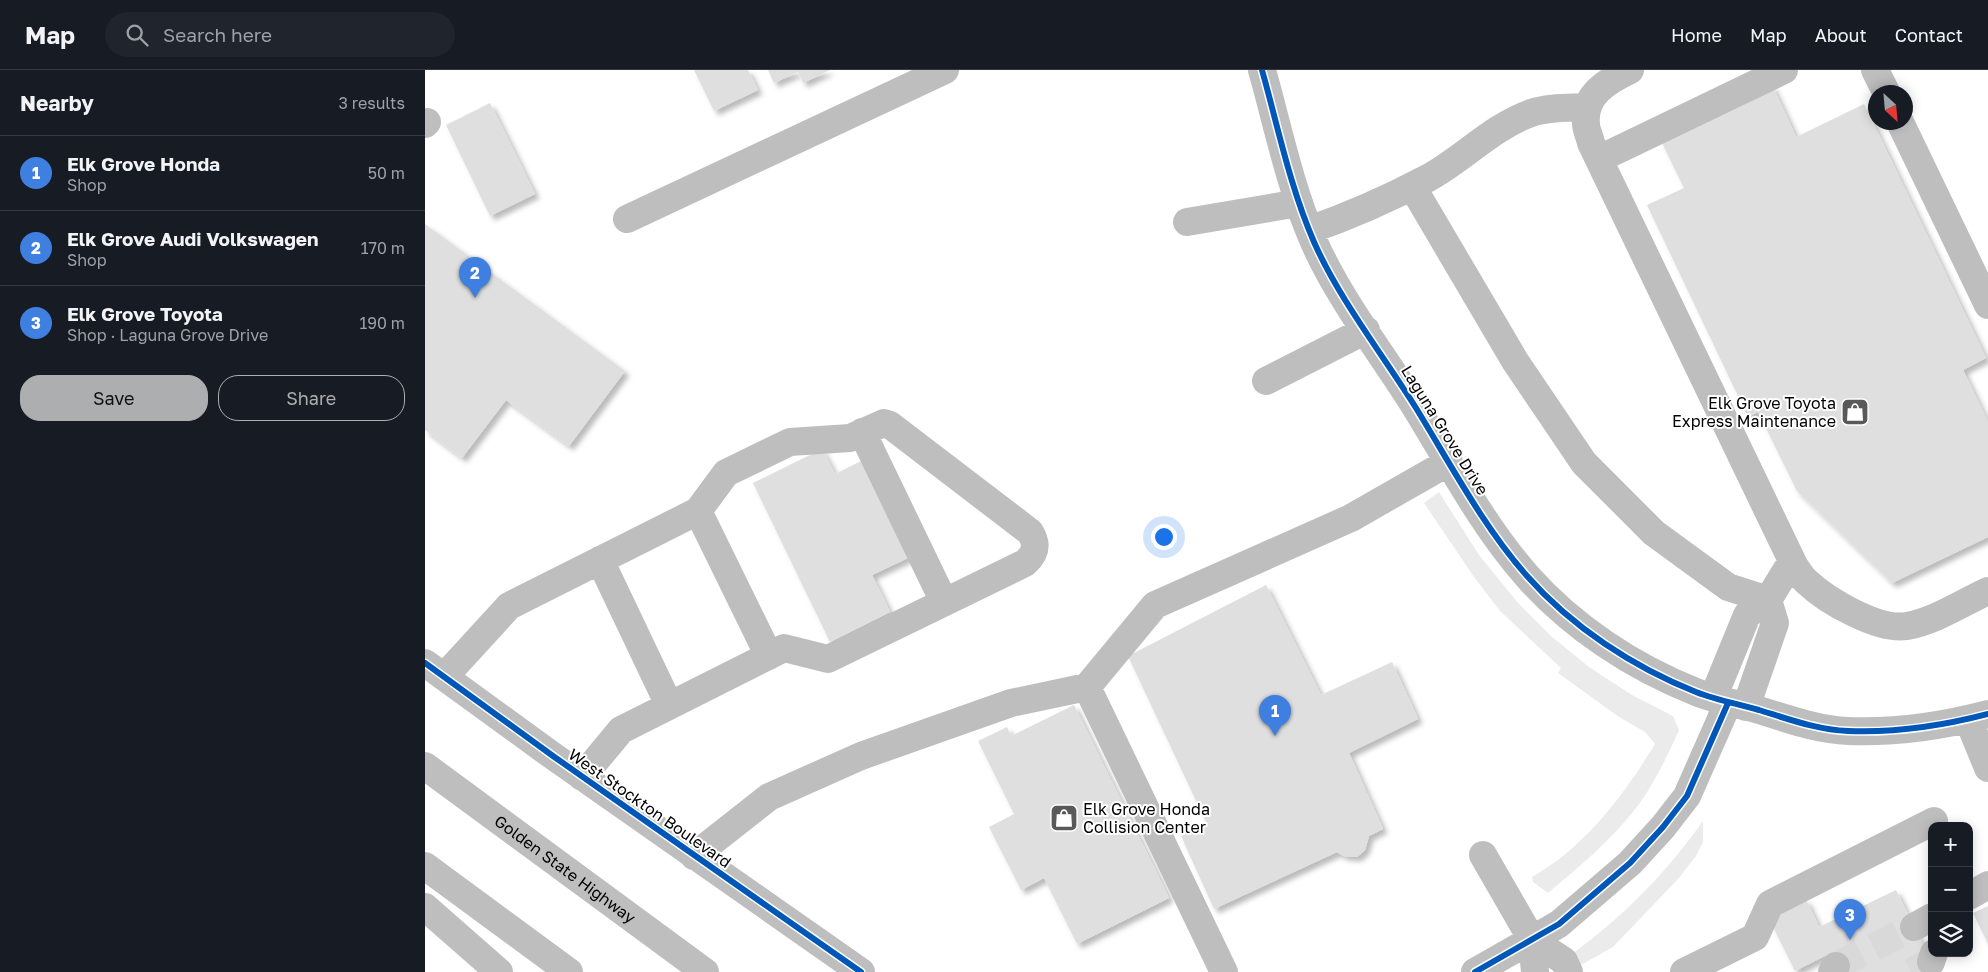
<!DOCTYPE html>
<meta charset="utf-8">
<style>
body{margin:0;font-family:"Golos Text",sans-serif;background:#20242c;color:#f1f3f6}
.controls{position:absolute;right:15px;bottom:15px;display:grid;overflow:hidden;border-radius:10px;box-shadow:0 2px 12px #0003}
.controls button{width:45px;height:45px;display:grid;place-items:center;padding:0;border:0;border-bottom:1px solid #363941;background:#171b24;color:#f1f3f6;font:25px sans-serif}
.compass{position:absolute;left:1443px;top:15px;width:45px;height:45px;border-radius:50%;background:#171b24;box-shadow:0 2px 12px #0003;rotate:154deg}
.you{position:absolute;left:738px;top:466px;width:18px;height:18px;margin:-12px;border:4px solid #fff;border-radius:50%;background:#1a73e8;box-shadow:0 0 0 8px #1a73e833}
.badge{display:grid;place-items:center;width:32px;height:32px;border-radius:50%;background:#adaeaf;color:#fff;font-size:16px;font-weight:700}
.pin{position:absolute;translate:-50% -41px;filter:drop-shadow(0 1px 2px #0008)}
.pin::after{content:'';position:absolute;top:26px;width:18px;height:15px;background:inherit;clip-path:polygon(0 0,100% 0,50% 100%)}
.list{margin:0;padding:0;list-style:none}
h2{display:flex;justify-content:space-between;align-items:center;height:65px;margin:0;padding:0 20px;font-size:21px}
h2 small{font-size:16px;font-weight:400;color:#9ea1a6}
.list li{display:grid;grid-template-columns:32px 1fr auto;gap:15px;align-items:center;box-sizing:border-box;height:75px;padding:0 20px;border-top:1px solid #363941}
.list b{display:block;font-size:19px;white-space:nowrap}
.list p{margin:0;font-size:16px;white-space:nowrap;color:#9ea1a6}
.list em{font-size:16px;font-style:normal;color:#9ea1a6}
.actions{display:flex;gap:10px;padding:15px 20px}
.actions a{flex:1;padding:11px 0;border:1px solid #adaeaf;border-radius:20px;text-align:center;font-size:18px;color:#adaeaf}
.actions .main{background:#adaeaf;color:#111}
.icon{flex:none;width:28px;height:28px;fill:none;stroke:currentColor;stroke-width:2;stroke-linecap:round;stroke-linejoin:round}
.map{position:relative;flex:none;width:1563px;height:902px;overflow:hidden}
header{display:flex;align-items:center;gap:30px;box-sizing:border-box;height:70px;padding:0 25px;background:#171b24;border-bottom:1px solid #363941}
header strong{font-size:24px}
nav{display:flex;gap:28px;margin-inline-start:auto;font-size:18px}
.search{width:350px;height:45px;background:#20242c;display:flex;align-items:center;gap:12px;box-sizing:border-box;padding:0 18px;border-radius:28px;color:#9ea1a6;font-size:19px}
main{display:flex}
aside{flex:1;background:#171b24}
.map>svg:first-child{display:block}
.green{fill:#ebebeb}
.building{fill:#dfdfdf;filter:url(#shadow)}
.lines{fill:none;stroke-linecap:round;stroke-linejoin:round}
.minor-tunnel{stroke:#d9d9d9;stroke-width:28;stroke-dasharray:28 14;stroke-linecap:butt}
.minor{stroke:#bebebe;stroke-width:28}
.highway{stroke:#bebebe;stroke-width:28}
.cycleway-casing{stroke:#fff;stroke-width:9}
.cycleway{stroke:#0057b8;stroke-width:6}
.labels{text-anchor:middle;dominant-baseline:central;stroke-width:4;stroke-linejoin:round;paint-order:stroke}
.poi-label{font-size:16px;fill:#000;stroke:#fff;text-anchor:end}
.street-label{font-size:16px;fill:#000;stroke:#fff}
</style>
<header>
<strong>Map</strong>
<div class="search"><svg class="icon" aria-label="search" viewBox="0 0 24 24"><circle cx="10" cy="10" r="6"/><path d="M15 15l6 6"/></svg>Search here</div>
<nav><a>Home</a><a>Map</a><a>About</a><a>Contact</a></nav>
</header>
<main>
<aside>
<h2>Nearby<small>3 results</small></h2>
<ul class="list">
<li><span class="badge" style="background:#3f7fe0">1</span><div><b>Elk Grove Honda</b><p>Shop</p></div><em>50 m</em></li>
<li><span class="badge" style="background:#3f7fe0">2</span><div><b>Elk Grove Audi Volkswagen</b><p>Shop</p></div><em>170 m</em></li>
<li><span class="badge" style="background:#3f7fe0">3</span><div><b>Elk Grove Toyota</b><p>Shop · Laguna Grove Drive</p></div><em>190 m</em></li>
</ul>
<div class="actions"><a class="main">Save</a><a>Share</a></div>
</aside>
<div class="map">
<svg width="1563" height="902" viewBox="0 0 1563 902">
<defs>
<filter id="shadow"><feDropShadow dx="4.5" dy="4.5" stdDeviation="2.5" flood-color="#0004"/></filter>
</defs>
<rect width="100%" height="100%" fill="#fff"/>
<!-- green -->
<path class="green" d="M1014 422 1054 485 1093 533 1126 566 1164 597 1207 625 1248 646 1254 660C1243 685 1230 712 1214 734 1189 768 1155 796 1123 823L1108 812 1107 807C1160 777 1199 725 1230 674L1220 662 1194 647 1133 603 1136 598 1075 541 1049 507 999 433Z
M1278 751V772L1271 786 1253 809 1188 877 1154 896 1147 884C1199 846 1241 803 1278 751Z"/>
<!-- building -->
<path class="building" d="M269 0H323L333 20 289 41Z
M343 0H405L378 13 373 2 349 13Z
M1347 15 1371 67 1439 34 1561 288 1538 300 1563 352V467L1467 513 1372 421 1333 342 1323 347 1222 135 1259 118 1236 71Z
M65 33 110 124 65 146 21 55Z
M0 154 200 301 144 376 81 330 37 388 0 360Z
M397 379 410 404 438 390 485 487 447 505 465 542 405 572 328 413Z
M841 515 896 625 967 592 993 649 924 683 958 759 944 766 940 780 932 787 919 786 912 782 789 839 756 766 781 752 703 586Z
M649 635 744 828 652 874 619 808 596 820 564 757 589 744 553 671 582 657 586 666Z
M1471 820 1511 902H1415L1406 883 1370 901 1343 847 1381 829 1394 857Z
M1563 836V874L1548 843Z"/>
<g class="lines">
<!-- minor-tunnel -->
<path class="minor-tunnel" d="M1411 896 1489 857
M1486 902 1506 892"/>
<!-- minor -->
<path class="minor" d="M837 0C853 57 865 117 889 172 914 229 958 285 991 338 1026 395 1058 456 1102 506 1147 557 1208 597 1271 622 1291 630 1313 634 1334 640 1363 649 1393 660 1423 661 1471 663 1517 656 1563 644
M1205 0C1182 11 1158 25 1161 54 1161 60 1165 67 1166 73L1370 497C1374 502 1377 508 1382 512 1402 531 1454 561 1482 556 1510 551 1537 533 1563 521
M1450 0 1461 22
M1475 52 1563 235
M0 54 2 52
M1174 89 1359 0
M987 116 1090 291 1159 393 1229 463 1303 517 1343 530 1367 491
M202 149 520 0
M762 152 874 133
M884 160C925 146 965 128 1003 108 1038 89 1067 57 1106 43 1124 37 1143 38 1162 37
M841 311 941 260
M437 362 519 532
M273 441 344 586
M175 490 244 635
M0 593 128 686 436 902
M19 607 84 536 273 441 301 403 365 372 425 368 459 353 465 355 605 462C613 475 611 483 600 493L403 589 359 578 196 660 157 707
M1288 628 1322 545 1343 530 1350 553 1321 637
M1543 649 1563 698
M1058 785 1107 870 1110 902
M269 786 344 727 436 686 586 633 662 617
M1544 826 1563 815
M1489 857 1507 847
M1107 870 1139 891 1144 902
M1506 892 1509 883
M799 902 662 617 730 535 926 448 1024 392
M1050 902 1134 854 1205 793 1238 757 1262 726 1303 633
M1259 902 1330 867 1345 834 1509 751
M1407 902 1411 896"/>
<!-- highway -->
<g class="highway">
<path id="s1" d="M0 696 280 902"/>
<path d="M0 796 144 902"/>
<path d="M0 837 74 902"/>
</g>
<defs>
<path id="cycleway" d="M837 0C853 57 865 117 889 172 914 229 958 285 991 338 1026 395 1058 456 1102 506 1147 557 1208 597 1271 622 1291 630 1313 634 1334 640 1363 649 1393 660 1423 661 1471 663 1517 656 1563 644
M0 593 128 686 436 902
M1050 902 1134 854 1205 793 1238 757 1262 726 1303 633"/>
</defs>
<!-- cycleway casing -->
<use href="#cycleway" class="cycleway-casing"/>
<!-- cycleway -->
<use href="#cycleway" class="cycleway"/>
</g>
<!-- icons -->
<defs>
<symbol id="shop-square" viewBox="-11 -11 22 22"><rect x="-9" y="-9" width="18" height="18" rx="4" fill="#595959" stroke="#fff"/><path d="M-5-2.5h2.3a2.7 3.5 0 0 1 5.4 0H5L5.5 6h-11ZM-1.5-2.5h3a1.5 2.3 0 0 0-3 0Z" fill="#fff"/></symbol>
</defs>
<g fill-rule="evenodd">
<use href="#shop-square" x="1414" y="326" width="32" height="32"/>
<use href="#shop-square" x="623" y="732" width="32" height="32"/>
</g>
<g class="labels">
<!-- poi labels -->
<g class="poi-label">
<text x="1411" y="333">Elk Grove Toyota<tspan x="1411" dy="18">Express Maintenance</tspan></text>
<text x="658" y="739" text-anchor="start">Elk Grove Honda<tspan x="658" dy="18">Collision Center</tspan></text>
</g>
<!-- street labels -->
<g class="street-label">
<text transform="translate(1020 360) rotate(58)">Laguna Grove Drive</text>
<text transform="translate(225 738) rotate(35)">West Stockton Boulevard</text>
<text stroke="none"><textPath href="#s1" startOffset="174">Golden State Highway</textPath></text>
</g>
</g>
</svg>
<div class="controls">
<button>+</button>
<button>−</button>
<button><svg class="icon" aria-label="layers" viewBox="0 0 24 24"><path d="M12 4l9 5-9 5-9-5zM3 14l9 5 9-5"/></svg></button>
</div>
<svg class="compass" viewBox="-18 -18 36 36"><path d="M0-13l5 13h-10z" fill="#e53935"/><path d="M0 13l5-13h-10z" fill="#9ea1a6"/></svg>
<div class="you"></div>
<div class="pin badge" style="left:850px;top:666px;background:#3f7fe0">1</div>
<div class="pin badge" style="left:50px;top:228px;background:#3f7fe0">2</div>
<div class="pin badge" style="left:1425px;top:870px;background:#3f7fe0">3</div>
</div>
</main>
